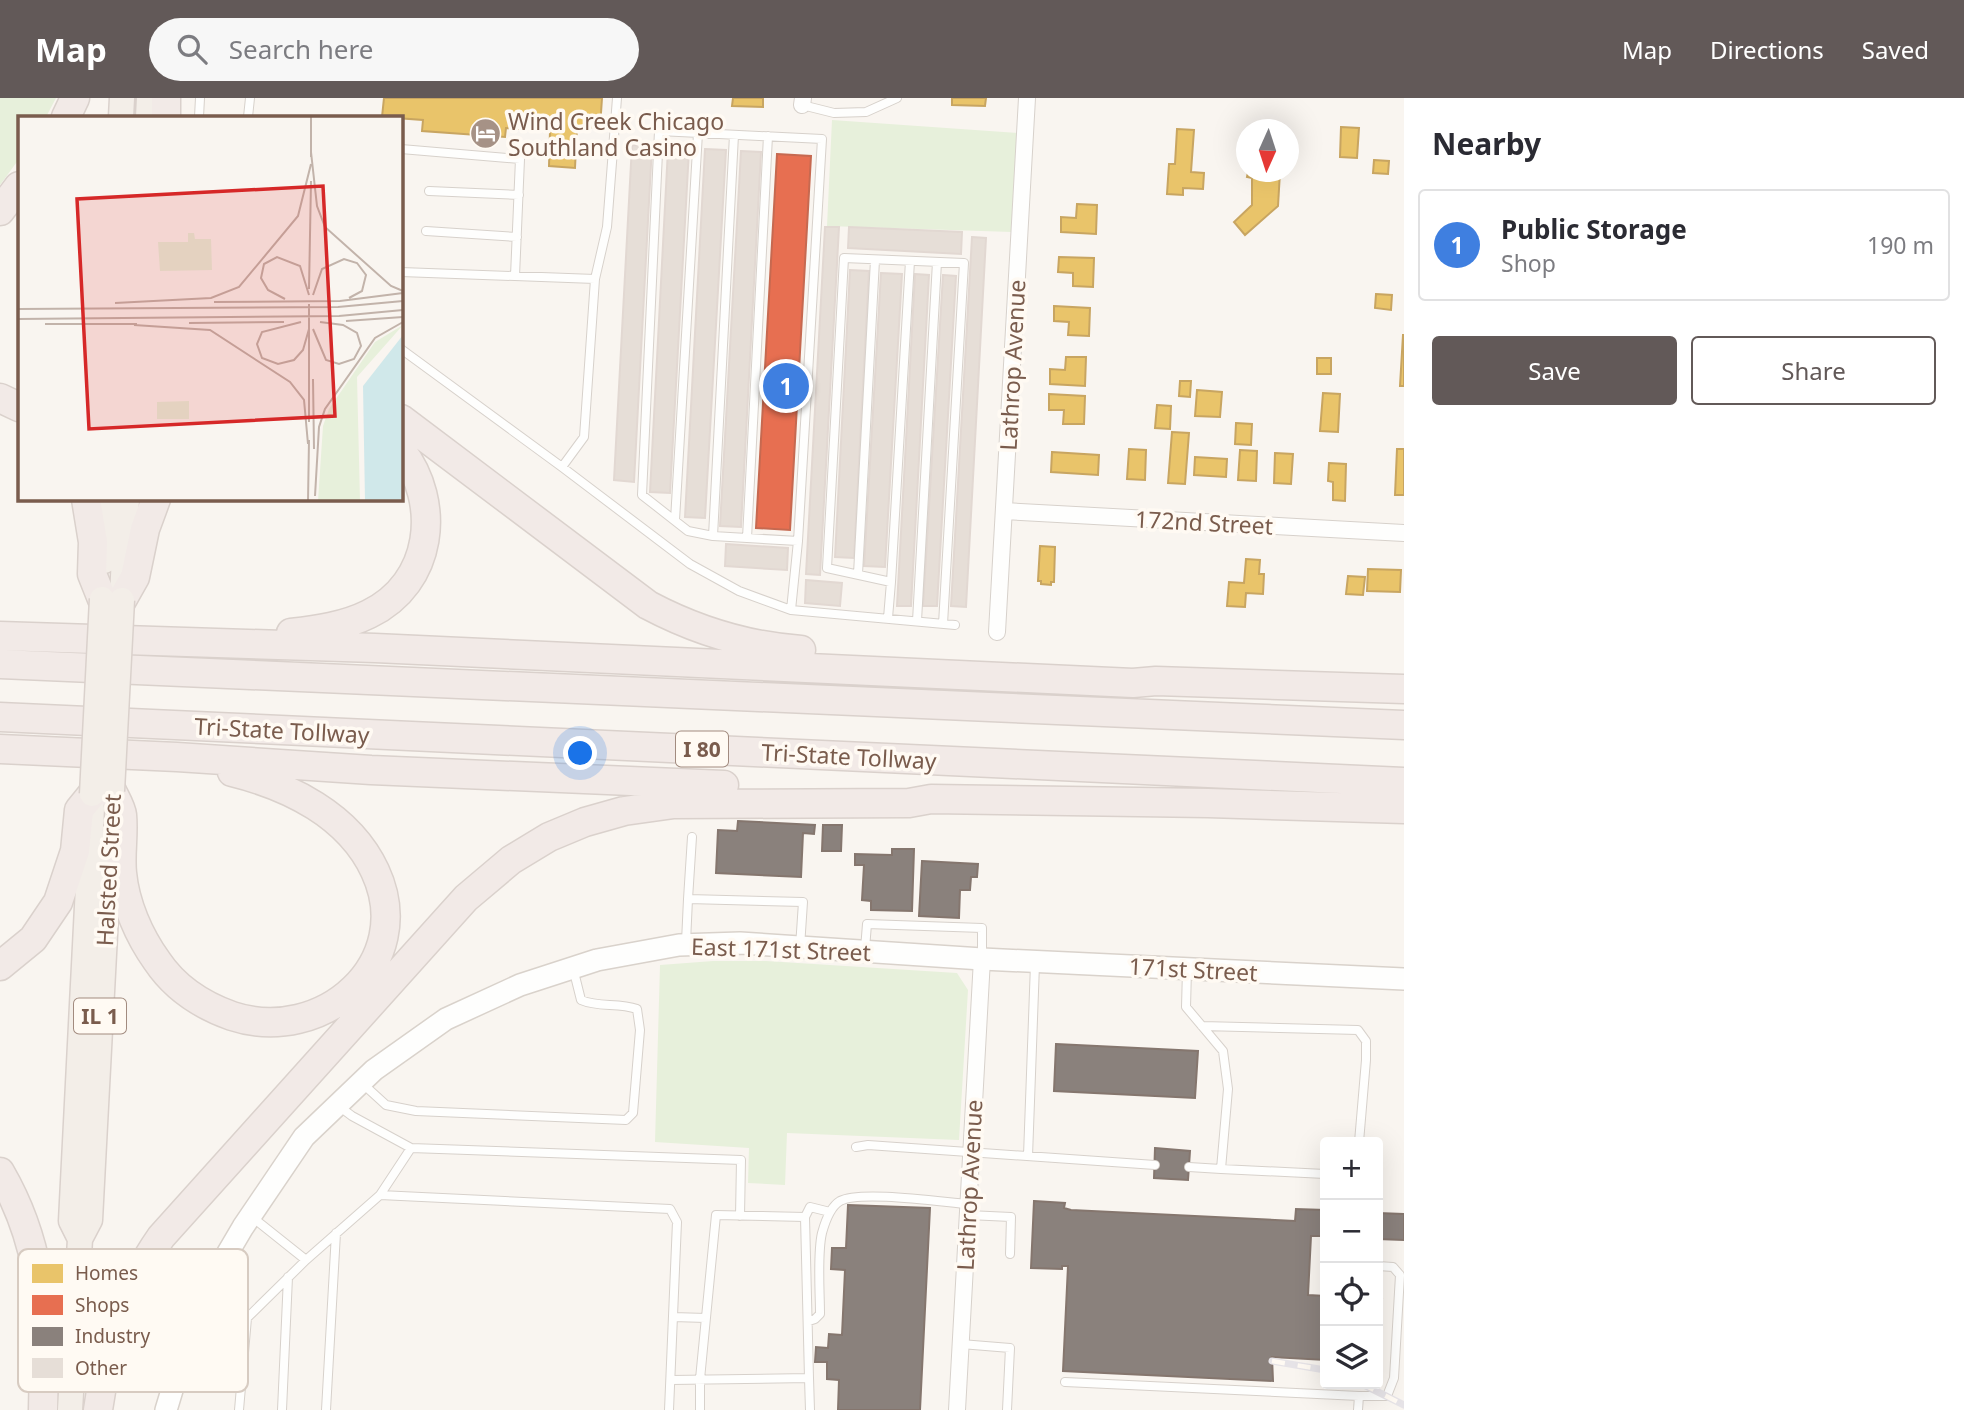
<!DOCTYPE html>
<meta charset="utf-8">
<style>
body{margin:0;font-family:"Noto Sans",sans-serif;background:#f7f7f7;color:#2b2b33}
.controls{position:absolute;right:21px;bottom:21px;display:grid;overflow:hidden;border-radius:7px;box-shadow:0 7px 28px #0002}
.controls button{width:63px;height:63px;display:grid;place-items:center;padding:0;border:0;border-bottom:2px solid #e1e1e2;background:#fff;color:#2b2b33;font:35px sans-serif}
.compass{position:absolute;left:1236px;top:21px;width:63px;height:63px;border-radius:50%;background:#fff;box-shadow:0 7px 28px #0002;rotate:183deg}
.you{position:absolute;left:581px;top:656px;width:24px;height:24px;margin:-18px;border:5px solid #fff;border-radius:50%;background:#1a73e8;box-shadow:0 0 0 10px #1a73e833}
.badge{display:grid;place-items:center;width:46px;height:46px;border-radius:50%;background:#625958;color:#fff;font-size:23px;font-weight:700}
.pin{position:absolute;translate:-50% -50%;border:4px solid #fff;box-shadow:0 2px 7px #0006}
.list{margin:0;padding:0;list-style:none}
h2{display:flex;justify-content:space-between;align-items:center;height:91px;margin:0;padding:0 28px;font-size:30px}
h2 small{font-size:23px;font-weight:400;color:#7c7c81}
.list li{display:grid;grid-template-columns:46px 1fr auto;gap:21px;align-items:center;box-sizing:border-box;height:112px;margin:0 14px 14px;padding:0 14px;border:2px solid #e1e1e2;border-radius:7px}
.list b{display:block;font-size:26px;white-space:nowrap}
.list p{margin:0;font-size:23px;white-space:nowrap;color:#7c7c81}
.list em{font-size:23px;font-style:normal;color:#7c7c81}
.actions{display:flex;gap:14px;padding:21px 28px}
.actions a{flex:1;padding:16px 0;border:2px solid #625958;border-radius:7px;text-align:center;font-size:24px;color:#625958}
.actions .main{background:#625958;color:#fff}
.icon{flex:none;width:38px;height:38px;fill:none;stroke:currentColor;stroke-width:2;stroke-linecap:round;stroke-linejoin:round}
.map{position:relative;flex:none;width:1404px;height:1312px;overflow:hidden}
header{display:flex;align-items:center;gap:42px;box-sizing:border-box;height:98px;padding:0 35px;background:#625958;color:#fff}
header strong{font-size:33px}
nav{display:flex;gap:38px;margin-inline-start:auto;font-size:24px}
.search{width:490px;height:63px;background:#f7f7f7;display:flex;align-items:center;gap:18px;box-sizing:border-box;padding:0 24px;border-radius:38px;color:#7c7c81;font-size:26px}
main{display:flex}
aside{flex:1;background:#fff}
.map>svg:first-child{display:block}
.green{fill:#e7f0db}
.homes{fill:#e9c46a;stroke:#c8a561;stroke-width:2}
.shops{fill:#e76f51;stroke:#c66950;stroke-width:2}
.industry{fill:#8a817c;stroke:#85766e;stroke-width:2}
.building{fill:#e6ded7;stroke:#e2d8d2;stroke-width:2}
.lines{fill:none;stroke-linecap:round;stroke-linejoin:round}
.lane-casing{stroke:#d7d1cb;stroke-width:10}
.street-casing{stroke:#d7d1cb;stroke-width:18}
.secondary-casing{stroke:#d9d2cb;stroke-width:24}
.primary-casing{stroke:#dad1cc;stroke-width:27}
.highway-casing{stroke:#dad1cc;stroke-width:31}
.lane{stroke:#fefefd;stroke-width:8}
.street{stroke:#fefefd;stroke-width:16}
.secondary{stroke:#fefefd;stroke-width:21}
.primary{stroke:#f3eee8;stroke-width:24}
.highway{stroke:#f2eae7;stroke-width:28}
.rail-casing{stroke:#e6e3e7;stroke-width:7}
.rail{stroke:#fffaf3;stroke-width:4.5;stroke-dasharray:13;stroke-linecap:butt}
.primary-bridge-casing{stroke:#dad1cc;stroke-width:27;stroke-linecap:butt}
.primary-bridge{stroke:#f3eee8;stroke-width:24}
.labels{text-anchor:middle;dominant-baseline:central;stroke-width:7;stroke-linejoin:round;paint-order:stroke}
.shield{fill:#fffaf3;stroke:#a28b7f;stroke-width:2}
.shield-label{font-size:21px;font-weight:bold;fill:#7a5c4d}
.poi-label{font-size:23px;fill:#7a5c4d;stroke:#fffaf3;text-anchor:start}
.street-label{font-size:23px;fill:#7a5c4d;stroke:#fffaf3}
.inset-road{fill:none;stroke:#c2b3aa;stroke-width:2}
.view{fill:#d62828;fill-opacity:0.15;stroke:#d62828;stroke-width:3.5}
.inset-edge{fill:none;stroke:#7a5c4d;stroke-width:3.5}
.key{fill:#fffaf3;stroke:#d7cbc1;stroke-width:2}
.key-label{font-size:19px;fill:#7a5c4d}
</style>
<header>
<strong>Map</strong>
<div class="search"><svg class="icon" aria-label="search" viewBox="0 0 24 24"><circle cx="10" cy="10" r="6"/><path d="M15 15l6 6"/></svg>Search here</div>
<nav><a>Map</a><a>Directions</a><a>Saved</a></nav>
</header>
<main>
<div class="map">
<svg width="1404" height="1312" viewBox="0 0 1404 1312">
<rect width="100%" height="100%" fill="#f9f5f0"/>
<!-- green -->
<path class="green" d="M0 0H56L46 19H19V61L0 87Z
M832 22 1018 35 1012 134 827 128Z
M713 863H766L957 875 968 892 959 1042 787 1035 785 1087 748 1085 749 1050 655 1044 660 867Z"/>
<!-- homes -->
<path class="homes" d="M384 0H602L600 30 577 29 575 70 549 68 550 33 506 30 505 39 422 33 423 22 382 19Z
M733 0H763V9L732 8Z
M952 0H986L985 8 952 7Z
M1341 29 1359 30 1357 60 1340 59Z
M1177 31 1194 32 1191 74 1204 75 1203 91 1183 90V97L1167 96 1169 66H1175Z
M1374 62 1389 63 1388 76 1373 75Z
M1248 74H1280L1278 108 1245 137 1234 124 1252 107V80L1247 79Z
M1077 106 1097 107 1096 136 1061 134V119L1076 120Z
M1059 159 1094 160 1093 189 1073 188V175L1058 174Z
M1376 196 1392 197 1391 212 1375 210Z
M1054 208 1090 210 1089 238 1068 237 1069 224 1054 223Z
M1403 237H1404V288H1400Z
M1066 259H1086L1085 288 1050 286V271L1065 272Z
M1317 260H1331V276H1317Z
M1180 283H1191L1190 299 1179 298Z
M1197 292 1222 294 1220 319 1195 318Z
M1323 295 1340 296 1338 334 1320 333Z
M1049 296 1085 298 1084 326H1063L1064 312H1049Z
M1157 307 1171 308 1170 331 1155 330Z
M1236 325 1252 326 1251 347 1235 346Z
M1172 334 1189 335 1185 386 1168 385Z
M1129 351 1146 352 1145 382 1127 381Z
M1397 351H1404V397H1395Z
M1240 352 1257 353 1256 383 1238 382Z
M1052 354 1099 357 1098 377 1051 374Z
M1275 355 1293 356 1291 386 1274 385Z
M1195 359 1227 361 1226 379 1194 377Z
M1329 365 1346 366 1345 403 1333 402V384L1328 383Z
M1040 448 1055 449 1054 484H1051V487L1041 486V483H1038Z
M1246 461 1260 462 1259 476H1264L1263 496 1246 495 1245 509 1227 508 1229 484 1244 485Z
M1368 471 1401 472 1400 494 1367 493Z
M1348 478 1365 479 1363 497 1346 496Z"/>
<!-- shops -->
<path class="shops" d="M777 56 811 58 790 432 756 430Z"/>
<!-- industry -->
<path class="industry" d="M738 723 815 727 814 736 803 735 801 779 716 775 718 732 737 733Z
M823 727H842L841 753H822Z
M892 751H914L912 813 871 812V803L862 802 864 767H855V756L892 757Z
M922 763 978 766 977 779H971L970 792H960L959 820 919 818Z
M1056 946 1198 953 1195 1000 1054 993Z
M1155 1050 1190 1053 1188 1082 1154 1080Z
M1034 1103 1065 1105 1064 1110 1071 1112 1295 1123 1296 1111 1325 1112V1138H1311L1308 1197 1325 1198V1262L1272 1259 1273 1283 1063 1273 1068 1168H1062V1171L1031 1170Z
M848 1107 930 1110 920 1312H838L839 1282 827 1281V1264H815L816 1249 828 1250 829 1236 842 1237 845 1172 831 1171 832 1150H846Z
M1378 1115 1404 1116V1142L1378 1141Z
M1378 1201H1382L1379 1265H1378Z"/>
<!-- building -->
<path class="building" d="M632 47 652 48 634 384 614 382Z
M668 51 689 52 670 395 650 394Z
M705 51 726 52 705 420 685 419Z
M741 53 761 54 741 429 720 428Z
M825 129H839L820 477 806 476Z
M849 129 962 134 961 156 848 150Z
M972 139 986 140 966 509 951 508Z
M850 172 869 173 854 460 835 459Z
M881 175 902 176 885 469 864 468Z
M915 176 929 177 911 508H897Z
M943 177 956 178 937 508H923Z
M726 446 788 450 787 472 725 468Z
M806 482 842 485 840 508 805 505Z"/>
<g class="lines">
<defs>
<path id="lane" d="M802 7 834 15 866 14 897 0
M199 19 200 0
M248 19 250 0
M401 51 520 61 515 178
M429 93 519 97
M426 133 517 139
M401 174 595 181
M401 251 562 369 690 466 739 493 791 512 955 527
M562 369 584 339 595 181 607 129 617 0
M675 422 698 35
M713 438 734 37
M747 440 768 38
M858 476 875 162
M891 484 910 163
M791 512 798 443 822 41 659 33 642 397 688 433 713 438 798 443
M888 520 891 484 827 470 844 160 964 165 943 526
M917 523 937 164
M688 801 692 739
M686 844 688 801 803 804 800 849
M865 851 867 826 982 830V858
M1187 872 1186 909 1223 953 1228 991 1221 1071 1189 1069
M1202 928 1358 932 1366 943V962L1359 1044
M363 986 386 1007 416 1013 626 1022 633 1015 640 932 637 911C618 904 599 910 581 902L573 870
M856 1049 868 1047 1155 1067
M411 1050 741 1062 740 1118
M1028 1058 1035 866
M1221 1071 1325 1076
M380 1097 670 1111 677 1124 669 1312
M968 1117 1011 1119 1010 1156
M252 1119 306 1162 380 1097 411 1050 352 1018 340 1009
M805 1119 810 1109 830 1114
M673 1219 706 1220
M809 1223 815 1221 820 1216C820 1193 817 1156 822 1135 825 1124 830 1109 840 1103 860 1092 942 1104 968 1106
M961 1246 1010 1250 1007 1312
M809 1280 810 1312
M671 1282 809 1280 805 1119 716 1117 700 1281V1312
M1065 1284 1359 1298 1358 1312
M1359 1298H1387L1394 1280 1400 1177 1393 1169 1378 1168
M239 1312 247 1220 306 1162
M282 1312 288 1179
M326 1312 336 1135"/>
<path id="street" d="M802 7 803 0
M1004 413 1404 435
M997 534 1027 0
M957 1312 982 861"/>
<path id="secondary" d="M166 1312 186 1246 223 1163 243 1129 304 1039 374 972 446 921 520 887 597 862 679 847 740 845 982 861 1404 881"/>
<path id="primary" d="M121 19 122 0
M148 19 149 0
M104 463 106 401
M122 498 127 401
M80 1141 71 1123 92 710
M70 1312 80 1141 90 1122 110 742"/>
<path id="highway" d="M66 19 75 0
M166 19V0
M0 113 19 88
M0 300 19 309
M401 321 648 507C697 533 745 548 801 552
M86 401 93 444 92 476 102 501
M122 502 135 479 145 431 156 401
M291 535C317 532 345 528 369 516 433 485 442 405 401 352
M0 538 375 550 1133 585 1156 583 1404 591
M0 566 1404 627
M0 619 1404 684
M0 651 177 659 371 672 724 687
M112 693C115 700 121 709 122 717 124 736 120 756 122 775 125 806 139 838 157 863 175 890 201 907 232 918 322 948 418 865 375 773 349 717 289 688 232 674
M0 868 33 841 58 804 75 753 79 712 92 696
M0 1074C46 1153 45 1225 43 1312
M98 1312C107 1248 124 1192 161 1139L466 800 511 762 549 739 585 724 624 713 674 706 909 705 931 701 1208 705 1404 711"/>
</defs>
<!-- lane casing -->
<use href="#lane" class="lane-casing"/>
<!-- street casing -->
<use href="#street" class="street-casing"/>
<!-- secondary casing -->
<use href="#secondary" class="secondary-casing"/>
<!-- primary casing -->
<use href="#primary" class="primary-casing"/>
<!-- highway casing -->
<use href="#highway" class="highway-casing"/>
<!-- lane -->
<use href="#lane" class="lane"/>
<!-- street -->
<use href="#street" class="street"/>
<!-- secondary -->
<use href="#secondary" class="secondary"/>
<!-- primary -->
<use href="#primary" class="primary"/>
<!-- highway -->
<use href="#highway" class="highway"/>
<defs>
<path id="rail" d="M1272 1263 1325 1272
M1362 1286 1404 1307"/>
</defs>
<!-- rail casing -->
<use href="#rail" class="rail-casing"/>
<!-- rail -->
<use href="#rail" class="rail"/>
<defs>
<path id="primary-bridge" d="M112 693 122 502
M92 696 102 501"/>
</defs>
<!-- primary-bridge casing -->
<use href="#primary-bridge" class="primary-bridge-casing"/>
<!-- primary-bridge -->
<use href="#primary-bridge" class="primary-bridge"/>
</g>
<!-- icons -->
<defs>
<symbol id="hotel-disc" viewBox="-11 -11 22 22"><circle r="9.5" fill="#a69286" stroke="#fffaf3"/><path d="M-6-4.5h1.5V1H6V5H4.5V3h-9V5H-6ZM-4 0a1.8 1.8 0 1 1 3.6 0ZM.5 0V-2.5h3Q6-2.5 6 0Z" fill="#fff"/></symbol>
</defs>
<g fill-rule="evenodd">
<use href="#hotel-disc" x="468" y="18" width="35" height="35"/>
</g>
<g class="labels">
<!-- shield labels -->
<g class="shield">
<rect x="676" y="633.5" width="52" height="35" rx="5"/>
<rect x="74" y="900.5" width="52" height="35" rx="5"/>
</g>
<g class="shield-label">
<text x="702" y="651">I 80</text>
<text x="100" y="918">IL 1</text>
</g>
<!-- poi labels -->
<g class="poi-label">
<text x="508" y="23">Wind Creek Chicago<tspan x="508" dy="26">Southland Casino</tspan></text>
</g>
<!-- street labels -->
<g class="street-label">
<text transform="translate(1012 267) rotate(-87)">Lathrop Avenue</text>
<text transform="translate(1204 424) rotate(3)">172nd Street</text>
<text transform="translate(282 632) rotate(3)">Tri-State Tollway</text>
<text transform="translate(849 658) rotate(3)">Tri-State Tollway</text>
<text transform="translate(108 772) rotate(-87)">Halsted Street</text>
<text transform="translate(781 851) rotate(2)">East 171st Street</text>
<text transform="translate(1193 871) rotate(3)">171st Street</text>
<text transform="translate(969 1087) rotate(-87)">Lathrop Avenue</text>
</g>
</g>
<!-- overview -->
<g transform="translate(18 18)">
<rect width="385" height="385" fill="#f9f5f0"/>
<path d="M170 117H176L177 123H193L194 154 142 155 140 126H170ZM385 209 339 261 342 385H300L305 310 311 293 357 226ZM171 285V303H139V286Z" fill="#e7f0db"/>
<path d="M385 219V385H347L345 270Z" fill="#d0e8ea"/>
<path class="inset-road" d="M293 0V41M293 36 299 90 307 111 373 170 385 175M291 173 293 65M295 179 304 153 326 143 339 147 348 159 344 175 331 182M267 183 250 174 243 162 246 148 259 141 282 150 291 179M196 186 322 185 385 177M97 187 193 182 221 171 280 100 293 48M0 193 320 191 385 185M0 203 321 200 385 194M328 205 385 201M283 206 244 216 239 228 244 242 260 248 276 244 285 234 291 213M171 207 266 206M27 208H119M116 209 192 214 272 266 286 284 290 328M295 213 308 244 321 248 336 243 343 230 339 217 325 209 302 206M295 263 296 333M291 306V188M297 380 301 311 307 293 357 222 385 206M290 385 291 324"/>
<path class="view" d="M305 70 317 300 71 313 59 83Z"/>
<rect width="385" height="385" class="inset-edge"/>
</g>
<!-- legend -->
<rect x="18" y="1151" width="230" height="143" rx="10" class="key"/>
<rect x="32" y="1166" width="31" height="19" fill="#e9c46a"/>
<rect x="32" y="1197" width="31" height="20" fill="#e76f51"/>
<rect x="32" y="1229" width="31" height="19" fill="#8a817c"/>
<rect x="32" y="1260" width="31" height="20" fill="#e6ded7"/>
<g class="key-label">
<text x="75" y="1182">Homes</text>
<text x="75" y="1214">Shops</text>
<text x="75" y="1245">Industry</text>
<text x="75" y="1277">Other</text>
</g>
</svg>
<div class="controls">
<button>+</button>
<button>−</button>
<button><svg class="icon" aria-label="locate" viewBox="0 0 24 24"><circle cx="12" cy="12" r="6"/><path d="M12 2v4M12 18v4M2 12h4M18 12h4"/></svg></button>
<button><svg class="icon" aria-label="layers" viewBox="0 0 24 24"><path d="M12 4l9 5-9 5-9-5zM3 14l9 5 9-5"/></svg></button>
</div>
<svg class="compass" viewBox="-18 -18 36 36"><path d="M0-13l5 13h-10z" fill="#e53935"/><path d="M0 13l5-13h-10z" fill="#7c7c81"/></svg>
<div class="you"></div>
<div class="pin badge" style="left:786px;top:288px;background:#3f7fe0">1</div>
</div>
<aside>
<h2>Nearby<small></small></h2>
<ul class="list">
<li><span class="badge" style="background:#3f7fe0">1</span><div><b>Public Storage</b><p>Shop</p></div><em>190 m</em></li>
</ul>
<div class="actions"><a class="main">Save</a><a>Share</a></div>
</aside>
</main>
